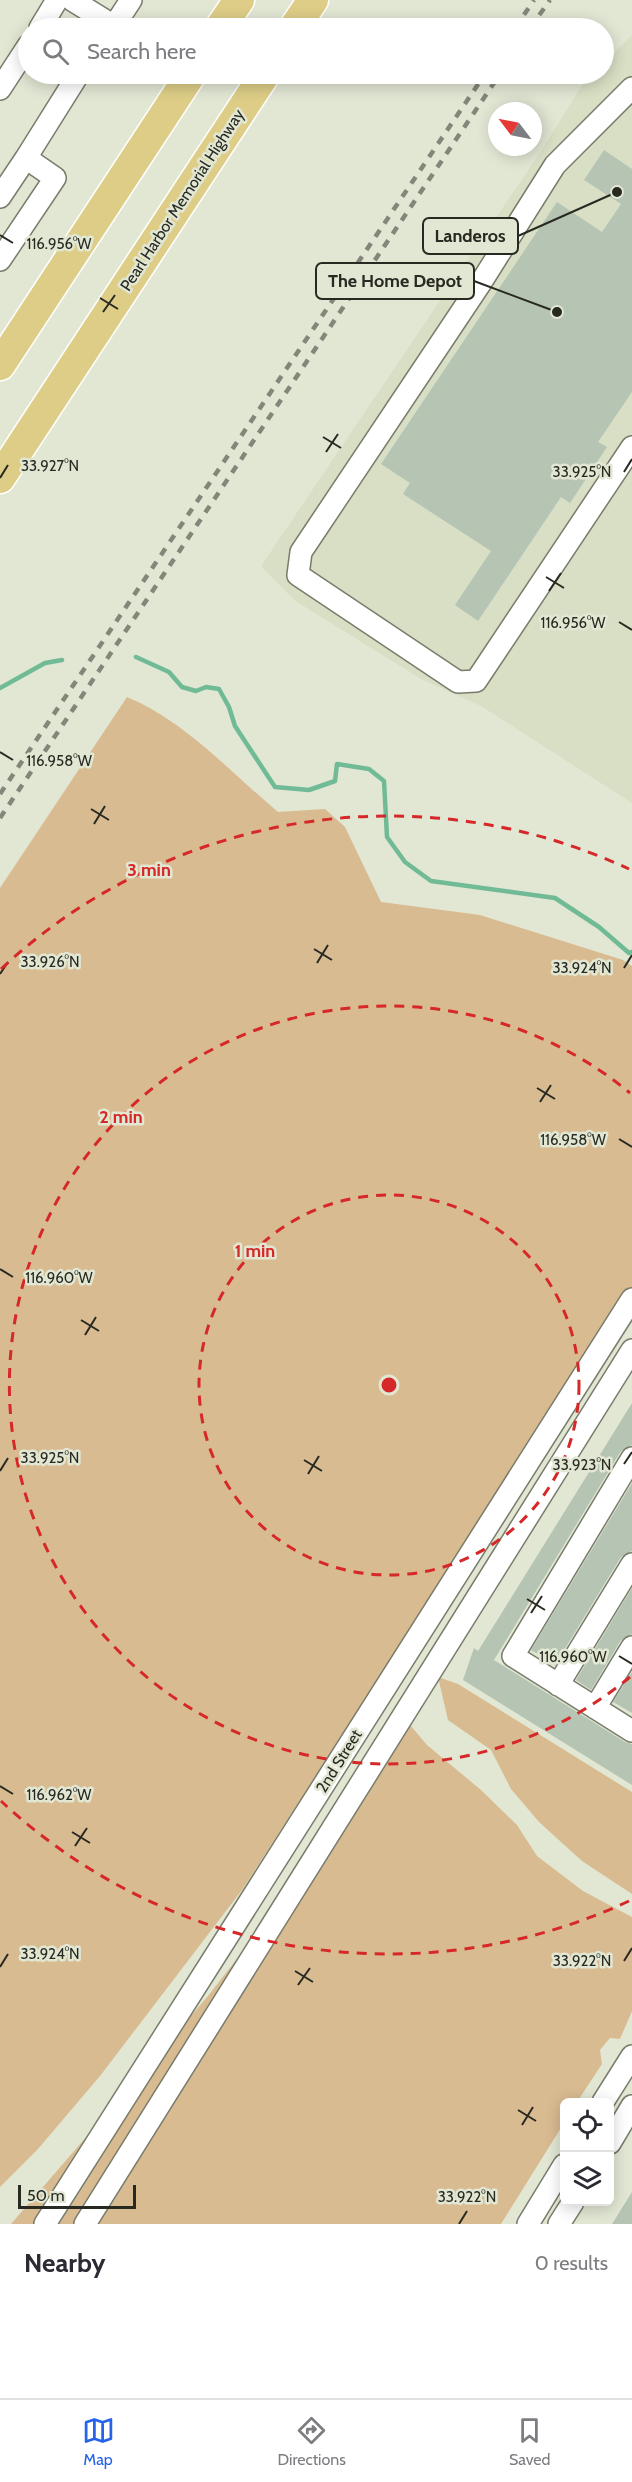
<!DOCTYPE html>
<meta charset="utf-8">
<style>
body{margin:0;font-family:Cabin,sans-serif;background:#f7f7f7;color:#2b2b33}
.controls{position:absolute;right:18px;bottom:18px;display:grid;overflow:hidden;border-radius:9px;box-shadow:0 3px 15px #0003}
.controls button{width:54px;height:54px;display:grid;place-items:center;padding:0;border:0;border-bottom:2px solid #e1e1e2;background:#fff;color:#2b2b33;font:30px sans-serif}
.compass{position:absolute;left:488px;top:102px;width:54px;height:54px;border-radius:50%;background:#fff;box-shadow:0 3px 15px #0003;rotate:302deg}
.scale{position:absolute;left:18px;bottom:15px;width:118px;box-sizing:border-box;padding-left:6px;border:3px solid #282a22;border-top:0;font-size:16px;line-height:21px;white-space:nowrap;color:#282a22;-webkit-text-stroke:4px #e2e7d4;paint-order:stroke}
.list{margin:0;padding:0;list-style:none}
h2{display:flex;justify-content:space-between;align-items:center;height:78px;margin:0;padding:0 24px;font-size:26px}
h2 small{font-size:20px;font-weight:400;color:#7c7c81}
.icon{flex:none;width:33px;height:33px;fill:none;stroke:currentColor;stroke-width:2;stroke-linecap:round;stroke-linejoin:round}
.map{position:relative;flex:none;width:632px;height:2224px;overflow:hidden}
.search{position:absolute;background:#fff;box-shadow:0 3px 15px #0003;left:18px;right:18px;top:18px;height:66px;display:flex;align-items:center;gap:15px;box-sizing:border-box;padding:0 21px;border-radius:33px;color:#7c7c81;font-size:22px}
.sheet{height:174px;background:#fff}
nav{display:flex;justify-content:space-around;align-items:center;box-sizing:border-box;height:84px;border-top:2px solid #e1e1e2;background:#fff;font-size:16px;color:#7c7c81}
nav a{display:grid;justify-items:center;gap:3px}
nav .on{color:#2563eb}
.map>svg:first-child{display:block}
.built{fill:#d8dfc4}
.green{fill:#d9bb91}
.lines{fill:none;stroke-linecap:round;stroke-linejoin:round}
.stream{stroke:#70ba96;stroke-width:4.5}
.building{fill:#b6c4b4}
.minor-casing{stroke:#787c6b;stroke-width:24}
.highway-casing{stroke:#fff;stroke-width:33}
.minor{stroke:#fff;stroke-width:21}
.highway{stroke:#ddcd87;stroke-width:30}
.rail{stroke:#838679;stroke-width:4.5;stroke-dasharray:8 8;stroke-linecap:butt}
.ticks{fill:none;stroke:#282a22;stroke-width:2}
.ring{fill:none;stroke:#d62828;stroke-width:3;stroke-dasharray:10 8}
.labels{text-anchor:middle;dominant-baseline:central;stroke-width:5;stroke-linejoin:round;paint-order:stroke}
.street-label{font-size:16px;fill:#282a22;stroke:#e2e7d4}
.ticks-label{font-size:15px;text-anchor:middle;fill:#282a22;stroke:#e2e7d4;stroke-width:5;stroke-linejoin:round;paint-order:stroke}
.centre{fill:#d62828;stroke:#e2e7d4;stroke-width:3}
.ring-label{font-size:18px;text-anchor:middle;font-weight:bold;fill:#d62828;stroke:#e2e7d4;stroke-width:5;stroke-linejoin:round;paint-order:stroke}
.leader{fill:none;stroke:#282a22;stroke-width:2}
.callout-dot{fill:#282a22;stroke:#e2e7d4;stroke-width:2}
.callout{fill:#e2e7d4;stroke:#282a22;stroke-width:2}
.callout-label{font-size:18px;text-anchor:middle;font-weight:bold;fill:#282a22}
</style>
<div class="map">
<svg width="632" height="2224" viewBox="0 0 632 2224">
<rect width="100%" height="100%" fill="#e2e7d4"/>
<!-- built -->
<path class="built" d="M632 35V803L481 706 421 679 294 600 261 566 543 148 582 85 593 74H604V63Z"/>
<!-- green -->
<path class="green" d="M127 697C185 721 230 772 278 812L325 809 345 827 381 902 480 915 623 960 632 966V1307L360 1707 242 1890 100 2076 38 2149 0 2187V888Z
M438 1677 458 1684 632 1792V1894L582 1861 539 1822 511 1789 491 1750 448 1720Z
M405 1719 427 1745 481 1790 517 1825 537 1856 583 1891 632 1917V2011L620 2039 610 2038 600 2050 602 2064 577 2102H564V2123L501 2224H11L208 1996 289 1892Z"/>
<g class="lines">
<!-- stream -->
<path class="stream" d="M136 657 169 672 182 687 196 691 206 687 219 689 229 707 235 726 275 787 309 790 335 781 337 764 369 769 384 781 387 837 405 862 431 881 555 898 599 927 629 953 632 952
M0 688 45 663 62 660"/>
</g>
<!-- building -->
<path class="building" d="M604 150 632 169V392L598 442 607 447 570 503 561 497 478 621 455 605 491 551 403 494 410 483 381 464 557 202 602 232 621 204 584 180Z
M632 1403V1445L621 1451 494 1660 625 1742 632 1744V1785L463 1680 474 1648 478 1651Z
M632 1483V1551L621 1557 555 1665 531 1650Z
M632 1588V1634L621 1640 591 1690 576 1680Z
M632 1672V1713L613 1702Z
M632 2192V2224H612Z"/>
<g class="lines">
<defs>
<path id="minor" d="M72 0 114 26 131 0
M40 28 57 0
M632 88 555 165 480 284 301 552 298 575 458 682 476 681 632 447
M0 89 28 46
M0 197 26 158
M0 260 55 178 26 158 78 75 76 74
M632 1458 513 1656 632 1731
M558 1685 632 1564
M595 1708 632 1647
M603 2102 632 2056
M610 2143 632 2106
M45 2224 632 1299
M85 2224 632 1350
M528 2224 564 2165
M559 2224 573 2202"/>
<path id="highway" d="M220 28 239 0
M294 28 313 0
M0 365 191 74
M0 478 265 74"/>
</defs>
<!-- minor casing -->
<use href="#minor" class="minor-casing"/>
<!-- highway casing -->
<use href="#highway" class="highway-casing"/>
<!-- minor -->
<use href="#minor" class="minor"/>
<!-- highway -->
<use href="#highway" class="highway"/>
<!-- rail -->
<path class="rail" d="M515 28 534 0
M530 28 550 0
M0 794 485 74
M0 818 500 74"/>
</g>
<!-- ticks -->
<path class="ticks" d="M0 235 13 243M100 298 118 309M103 312 115 295M323 437 341 448M326 452 338 434M624 472 632 459M0 478 8 465M546 577 564 588M549 591 561 573M619 622 632 630M0 752 13 760M91 809 109 820M94 824 105 806M314 949 332 960M317 963 328 945M624 968 632 955M0 974 8 962M537 1088 555 1099M540 1102 551 1085M619 1139 632 1147M0 1269 13 1277M81 1320 99 1331M85 1335 96 1317M304 1460 322 1471M624 1464 632 1452M0 1471 8 1458M308 1474 319 1456M527 1599 545 1610M531 1613 542 1596M619 1656 632 1664M0 1786 13 1794M72 1832 90 1843M75 1846 87 1828M624 1961 632 1948M0 1967 8 1954M295 1971 313 1982M298 1985 310 1968M518 2110 536 2121M522 2125 533 2107M459 2224 467 2211"/>
<!-- distance rings -->
<g class="ring">
<circle cx="389" cy="1385" r="190"/>
<path d="M630 1677A379 379 0 1 1 630 1093"/>
<path d="M629 1901A569 569 0 0 1 1 1801M1 969A569 569 0 0 1 629 869"/>
</g>
<g class="labels">
<!-- street labels -->
<g class="street-label">
<text transform="translate(182 200) rotate(-57)">Pearl Harbor Memorial Highway</text>
<text transform="translate(339 1761) rotate(-58)">2nd Street</text>
</g>
</g>
<g class="ticks-label">
<text x="59" y="249">116.956°W</text>
<text x="50" y="471">33.927°N</text>
<text x="582" y="477">33.925°N</text>
<text x="573" y="628">116.956°W</text>
<text x="59" y="766">116.958°W</text>
<text x="50" y="967">33.926°N</text>
<text x="582" y="973">33.924°N</text>
<text x="573" y="1145">116.958°W</text>
<text x="59" y="1283">116.960°W</text>
<text x="50" y="1463">33.925°N</text>
<text x="582" y="1470">33.923°N</text>
<text x="573" y="1662">116.960°W</text>
<text x="59" y="1800">116.962°W</text>
<text x="50" y="1959">33.924°N</text>
<text x="582" y="1966">33.922°N</text>
<text x="467" y="2202">33.922°N</text>
</g>
<circle cx="389" cy="1385" r="9" class="centre"/>
<g class="ring-label">
<text x="149" y="876">3 min</text>
<text x="121" y="1123">2 min</text>
<text x="255" y="1257">1 min</text>
</g>
<!-- callouts -->
<path class="leader" d="M617 192L518 236M557 312L474 281"/>
<g class="callout-dot">
<circle cx="617" cy="192" r="6"/>
<circle cx="557" cy="312" r="6"/>
</g>
<g class="callout">
<rect x="423" y="218" width="95" height="36" rx="6"/>
<rect x="316" y="263" width="158" height="36" rx="6"/>
</g>
<g class="callout-label">
<text x="470" y="242">Landeros</text>
<text x="395" y="287">The Home Depot</text>
</g>
</svg>
<div class="controls">
<button><svg class="icon" aria-label="locate" viewBox="0 0 24 24"><circle cx="12" cy="12" r="6"/><path d="M12 2v4M12 18v4M2 12h4M18 12h4"/></svg></button>
<button><svg class="icon" aria-label="layers" viewBox="0 0 24 24"><path d="M12 4l9 5-9 5-9-5zM3 14l9 5 9-5"/></svg></button>
</div>
<svg class="compass" viewBox="-18 -18 36 36"><path d="M0-13l5 13h-10z" fill="#e53935"/><path d="M0 13l5-13h-10z" fill="#7c7c81"/></svg>
<div class="scale">50 m</div>
<div class="search"><svg class="icon" aria-label="search" viewBox="0 0 24 24"><circle cx="10" cy="10" r="6"/><path d="M15 15l6 6"/></svg>Search here</div>
</div>
<section class="sheet">
<h2>Nearby<small>0 results</small></h2>
<ul class="list">
</ul>
</section>
<nav>
<a class="on"><svg class="icon" aria-label="map" viewBox="0 0 24 24"><path d="M3 6l6-2 6 2 6-2v14l-6 2-6-2-6 2zM9 4v14M15 6v14"/></svg>Map</a>
<a><svg class="icon" aria-label="directions" viewBox="0 0 24 24"><path d="M12 3l9 9-9 9-9-9zM9 14v-3h6M13 9l2 2-2 2"/></svg>Directions</a>
<a><svg class="icon" aria-label="saved" viewBox="0 0 24 24"><path d="M7 4h10v16l-5-4-5 4z"/></svg>Saved</a>
</nav>
